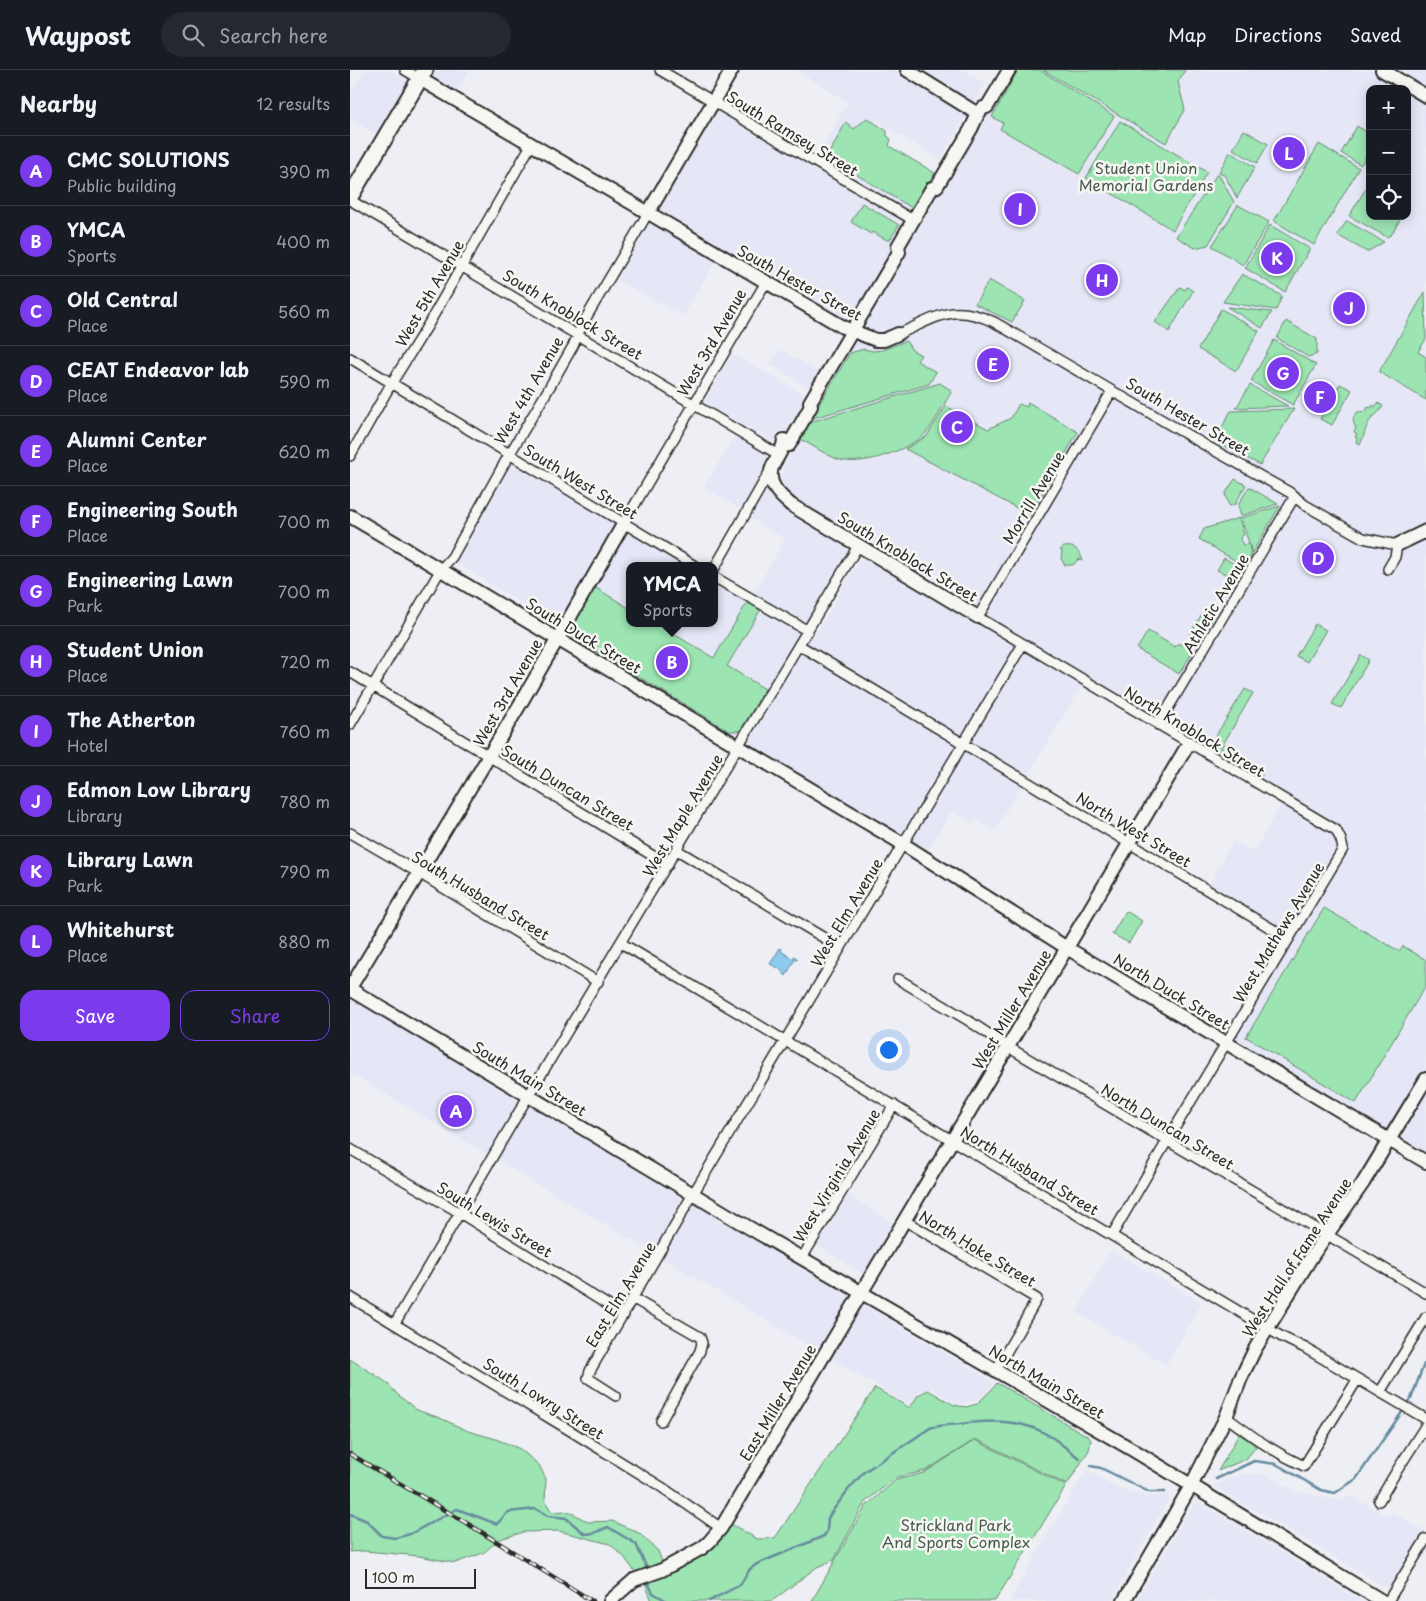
<!DOCTYPE html>
<meta charset="utf-8">
<style>
body{margin:0;font-family:"Playpen Sans",sans-serif;background:#242831;color:#f1f3f6}
.controls{position:absolute;right:15px;top:15px;display:grid;overflow:hidden;border-radius:10px;box-shadow:0 2px 12px #0003}
.controls button{width:45px;height:45px;display:grid;place-items:center;padding:0;border:0;border-bottom:1px solid #363941;background:#171b24;color:#f1f3f6;font:25px sans-serif}
.scale{position:absolute;left:15px;bottom:12px;width:111px;box-sizing:border-box;padding-left:5px;border:2px solid #2b2b2b;border-top:0;font-size:14px;line-height:18px;white-space:nowrap;color:#2b2b2b;-webkit-text-stroke:4px #f6f6f2;paint-order:stroke}
.you{position:absolute;left:538px;top:979px;width:18px;height:18px;margin:-12px;border:4px solid #fff;border-radius:50%;background:#1a73e8;box-shadow:0 0 0 8px #1a73e833}
.badge{display:grid;place-items:center;width:32px;height:32px;border-radius:50%;background:#7c3aed;color:#fff;font-size:16px;font-weight:700}
.pin{position:absolute;translate:-50% -50%;border:2px solid #fff;box-shadow:0 1px 5px #0006}
.popup{position:absolute;left:276px;top:492px;width:92px;height:65px;box-sizing:border-box;display:grid;place-content:center;border-radius:10px;background:#171b24;filter:drop-shadow(0 1px 4px #0005);font-size:16px;white-space:nowrap;color:#9ea1a6}
.popup b{font-size:19px;color:#f1f3f6}
.popup::after{content:'';position:absolute;left:50%;top:100%;margin-left:-10px;border:10px solid transparent;border-top-color:#171b24}
.list{margin:0;padding:0;list-style:none}
h2{display:flex;justify-content:space-between;align-items:center;height:65px;margin:0;padding:0 20px;font-size:21px}
h2 small{font-size:16px;font-weight:400;color:#9ea1a6}
.list li{display:grid;grid-template-columns:32px 1fr auto;gap:15px;align-items:center;box-sizing:border-box;height:70px;padding:0 20px;border-top:1px solid #363941}
.list b{display:block;font-size:19px;white-space:nowrap}
.list p{margin:0;font-size:16px;white-space:nowrap;color:#9ea1a6}
.list em{font-size:16px;font-style:normal;color:#9ea1a6}
.actions{display:flex;gap:10px;padding:15px 20px}
.actions a{flex:1;padding:11px 0;border:1px solid #7c3aed;border-radius:15px;text-align:center;font-size:18px;color:#7c3aed}
.actions .main{background:#7c3aed;color:#fff}
.icon{flex:none;width:28px;height:28px;fill:none;stroke:currentColor;stroke-width:2;stroke-linecap:round;stroke-linejoin:round}
.map{position:relative;flex:none;width:1076px;height:1531px;overflow:hidden}
header{display:flex;align-items:center;gap:30px;box-sizing:border-box;height:70px;padding:0 25px;background:#171b24;border-bottom:1px solid #363941}
header strong{font-size:24px}
nav{display:flex;gap:28px;margin-inline-start:auto;font-size:18px}
.search{width:350px;height:45px;background:#242831;display:flex;align-items:center;gap:12px;box-sizing:border-box;padding:0 18px;border-radius:28px;color:#9ea1a6;font-size:19px}
main{display:flex}
aside{flex:1;background:#171b24}
.map>svg:first-child{display:block}
.built{fill:#e5e7f7;fill-rule:evenodd}
.green{fill:#9ce4b2;stroke:#64886e}
.water{fill:#8ccbed;stroke:#658b9f}
.lines{fill:none;stroke-linecap:round;stroke-linejoin:round}
.stream{stroke:#658b9f;stroke-width:2.5}
.street-casing{stroke:#2b2b2b;stroke-width:12}
.secondary-casing{stroke:#2b2b2b;stroke-width:16}
.highway-casing{stroke:#2b2b2b;stroke-width:19}
.street{stroke:#f6f6f2;stroke-width:9}
.secondary{stroke:#f6f6f2;stroke-width:12}
.highway{stroke:#f6f6f2;stroke-width:15}
.rail-casing{stroke:#2b2b2b;stroke-width:4.5}
.rail{stroke:#f6f6f2;stroke-width:2.5;stroke-dasharray:8;stroke-linecap:butt}
.labels{text-anchor:middle;dominant-baseline:central;stroke-width:5;stroke-linejoin:round;paint-order:stroke}
.street-label{font-size:15px;fill:#2b2b2b;stroke:#f6f6f2}
.park-label{font-size:15px;fill:#47594d;stroke:#f6f6f2}
</style>
<header>
<strong>Waypost</strong>
<div class="search"><svg class="icon" aria-label="search" viewBox="0 0 24 24"><circle cx="10" cy="10" r="6"/><path d="M15 15l6 6"/></svg>Search here</div>
<nav><a>Map</a><a>Directions</a><a>Saved</a></nav>
</header>
<main>
<aside>
<h2>Nearby<small>12 results</small></h2>
<ul class="list">
<li><span class="badge">A</span><div><b>CMC SOLUTIONS</b><p>Public building</p></div><em>390 m</em></li>
<li><span class="badge">B</span><div><b>YMCA</b><p>Sports</p></div><em>400 m</em></li>
<li><span class="badge">C</span><div><b>Old Central</b><p>Place</p></div><em>560 m</em></li>
<li><span class="badge">D</span><div><b>CEAT Endeavor lab</b><p>Place</p></div><em>590 m</em></li>
<li><span class="badge">E</span><div><b>Alumni Center</b><p>Place</p></div><em>620 m</em></li>
<li><span class="badge">F</span><div><b>Engineering South</b><p>Place</p></div><em>700 m</em></li>
<li><span class="badge">G</span><div><b>Engineering Lawn</b><p>Park</p></div><em>700 m</em></li>
<li><span class="badge">H</span><div><b>Student Union</b><p>Place</p></div><em>720 m</em></li>
<li><span class="badge">I</span><div><b>The Atherton</b><p>Hotel</p></div><em>760 m</em></li>
<li><span class="badge">J</span><div><b>Edmon Low Library</b><p>Library</p></div><em>780 m</em></li>
<li><span class="badge">K</span><div><b>Library Lawn</b><p>Park</p></div><em>790 m</em></li>
<li><span class="badge">L</span><div><b>Whitehurst</b><p>Place</p></div><em>880 m</em></li>
</ul>
<div class="actions"><a class="main">Save</a><a>Share</a></div>
</aside>
<div class="map">
<svg width="1076" height="1531" viewBox="0 0 1076 1531">
<rect width="100%" height="100%" fill="#eeeff4"/>
<filter id="ink" filterUnits="userSpaceOnUse"><feTurbulence type="fractalNoise" baseFrequency=".02" numOctaves="2"/><feDisplacementMap in="SourceGraphic" scale="10" xChannelSelector="R" yChannelSelector="G"/><feConvolveMatrix kernelMatrix="1 2 1 2 8 2 1 2 1" color-interpolation-filters="sRGB"/></filter>
<g filter="url(#ink)">
<!-- built -->
<path class="built" d="M14 0H39L57 11 26 65 0 49V24Z
M76 0H120L103 28 71 8Z
M446 0H614L636 14 590 90 527 51 525 53 531 73 598 113 664 0H1076V1083L876 964 936 866 856 819 883 771 904 782 933 730 435 427 431 417V405L445 372 512 260 305 142 368 41 461 96 496 35 497 36 499 33ZM1020 19H1057V146H1020Z
M301 149 368 187 333 246 265 209Z
M429 279 472 304 463 320 420 295Z
M382 284 460 327 430 376 354 333Z
M385 366 423 388 393 441 354 417Z
M160 393 337 496H280V553H364L365 511 463 569 512 485 735 611 644 761 625 749 622 753 602 741 573 788 104 491Z
M413 418 509 476 458 560 401 528 435 469 396 446Z
M0 927 645 1313 629 1330 617 1334 606 1333 582 1319 568 1322 559 1335 0 1003Z
M498 1125 544 1153 513 1204 467 1175Z
M761 1180 852 1233 816 1295 726 1242Z
M736 1400 775 1421 796 1426 821 1425 761 1531H659Z
M899 1403 917 1405 945 1421 987 1430 1001 1426 1038 1446 1041 1442 1075 1461 1042 1515 1037 1518 863 1416 882 1407Z
M847 1433 853 1435 1013 1531H786L840 1439Z"/>
<!-- green -->
<path class="green" d="M668 0H690L764 46 729 104 650 59 653 53 642 47Z
M693 0H835L828 12 835 40 816 73Z
M517 48 537 61V66L541 69 539 76 585 103 562 138 477 87 496 52 504 59Z
M770 51 857 102 823 160 736 108Z
M1007 56 1020 64V79L1011 95 991 83Z
M894 60 918 74 907 93 883 79Z
M969 74 1009 98 964 175 924 151Z
M880 82 905 97 887 128 875 106 869 102Z
M867 104 870 107 884 132 858 175 845 178 826 167Z
M1020 112V146H1052L1042 164 1037 167 999 146Z
M512 133 549 155 539 171 522 162 521 164 501 152Z
M888 135 919 152 893 195 862 176Z
M997 151 1034 172 1017 182 987 165Z
M920 155 960 179 935 222 895 198Z
M892 204 932 226 926 240 873 232Z
M639 210 675 231 662 252 625 234Z
M830 217 835 220 837 217 843 221 819 262 805 252Z
M1075 222 1076 269 1068 282 1076 287V330L1029 302Z
M877 237 922 242 912 258Z
M871 239 909 261 886 301 848 279Z
M936 251 967 269V284L958 287 927 268Z
M924 270 966 295 943 335 901 311Z
M556 271 562 280 571 285 567 291 586 302 579 314 460 349 500 283 514 279 523 281 532 280Z
M590 313 602 321C595 332 584 354 576 363 559 380 510 398 487 389 474 384 462 375 450 369L460 352Z
M990 314 1002 320 982 355 970 349Z
M900 315 938 336 886 338Z
M678 332 728 362 680 445 555 379 577 366 596 336 638 359 661 348 669 334 677 337Z
M1028 333 1033 336C1030 341 1027 344 1022 348 1015 355 1015 366 1010 374L1006 372 1007 368 1005 367 1007 364 1004 362 1006 358C1002 352 1002 346 1008 342L1016 341 1018 337 1021 338 1023 335 1025 337Z
M944 339 910 395 870 374 875 367 868 364 881 341Z
M885 409 896 415 885 434 879 436 875 424Z
M899 417 928 434 891 446 888 435Z
M930 436 902 483 891 448Z
M889 448 894 465 891 466 890 469 893 475 899 474 901 486 894 496 849 469 854 459Z
M714 477C725 475 730 481 733 491L729 489 723 495H715L711 489 712 481 710 480Z
M874 488 893 499 886 509 867 500Z
M244 518H246L279 538 280 553H305L364 588 398 531 411 539 377 596 415 619 390 661H379L224 568 220 564V560Z
M858 537 866 543 849 572H845L840 569 839 565 855 539Z
M965 554 976 560 957 592 946 586Z
M798 561 825 577 827 574H831L842 580V583L829 604 787 579Z
M1011 585 1019 590 991 638 982 634Z
M895 619 903 623 871 678 913 703 911 706 860 675Z
M974 838 1049 881 1053 876 1076 890V915L1006 1033 896 967Z
M776 841 792 851 779 873 762 864Z
M0 1289 36 1312 49 1326 67 1340 90 1348 118 1361 146 1369 170 1379 189 1395 196 1409 195 1431 202 1442 214 1441 224 1444 238 1452 262 1451 289 1463 308 1481 313 1494 285 1502 274 1487 260 1474 209 1461 174 1462 150 1469 133 1483 105 1493 69 1486 15 1481 0 1482Z
M647 1313 739 1367 741 1370 739 1380 717 1415 626 1369 575 1401 547 1407 515 1432 484 1490 467 1497 422 1531H302L294 1511C328 1500 362 1488 379 1454L383 1455 407 1469 425 1468 525 1318 560 1338 568 1325 578 1320 604 1335 616 1337 627 1334 643 1318Z
M889 1364 902 1372 906 1377 896 1389 868 1401Z
M625 1370 716 1416 645 1531H462L516 1436 546 1410 574 1403Z"/>
<!-- water -->
<path class="water" d="M430 878 432 879 431 881 443 889 444 886 448 889H445L436 906 430 899 420 894Z"/>
<g class="lines">
<!-- stream -->
<path class="stream" d="M741 1396 751 1398 799 1422H815
M866 1409 904 1391 926 1394 971 1420 985 1423 1006 1409 1061 1329 1074 1294 1076 1293
M0 1444 17 1451 32 1466 45 1468 60 1464 107 1439 147 1454 158 1442 186 1439 198 1446 216 1448 235 1464 244 1463 258 1457 286 1474 298 1501
M301 1509 299 1515 303 1523 317 1531
M359 1531 390 1515 400 1499 407 1494 474 1466 477 1461 478 1448 481 1443 498 1420 514 1402 580 1358C590 1355 599 1355 610 1354 639 1350 672 1349 698 1365 709 1371 719 1381 729 1388"/>
<defs>
<path id="street" d="M55 0 70 9
M310 0 563 150
M0 130 429 385
M548 264C587 248 601 232 644 252L860 378 939 422 955 435 1013 468 1047 475 1045 487 1038 499
M0 288 345 496
M762 321 628 547 986 760 991 770 993 779 817 1071 762 1165
M0 386 41 314 78 255 181 75
M274 453 416 212
M364 499 420 401
M364 507 458 561
M449 575 939 869
M0 602 318 795
M0 655 91 499 102 487 159 385 195 325 223 276 233 253 298 143
M808 655 945 426
M0 763 69 803 248 912
M327 780 491 878
M271 873 932 1267 955 1278 1076 1349
M548 909 616 949 658 977 1076 1223
M0 1079 100 1137 274 1245
M554 1150 687 1229 646 1300
M452 1188 544 1035
M0 1227 211 1355 310 1416 371 1458
M284 1229 350 1267 352 1273 350 1281 311 1351
M45 1253 170 1040 508 476
M1030 1322 1076 1247
M266 1326 238 1308 240 1301 343 1124 673 574
M876 1347C902 1366 923 1382 954 1396L1007 1310
M1029 1431 1046 1402 1076 1355
M1038 1531 1076 1469"/>
<path id="secondary" d="M557 0 628 44
M1032 0 1076 26
M70 9 493 257 526 270H534L548 264
M298 143 382 0
M434 370C433 381 428 385 423 395 415 412 429 425 441 435L628 547
M434 376 439 375 461 336 460 332 549 182 548 176 582 118 587 116 621 59 628 44 633 38 637 37 659 0
M0 446 553 774 717 878 1076 1092
M1047 475 1076 461
M0 918 172 631 274 453
M0 919 398 1157 783 1380 1032 1531
M260 1531 284 1510 312 1500 352 1478 359 1472 371 1458 839 673
M774 1531 841 1416 876 1347 891 1308 905 1279 962 1186 1013 1113 1076 1009"/>
<path id="highway" d="M0 127 75 0"/>
</defs>
<!-- street casing -->
<use href="#street" class="street-casing"/>
<!-- secondary casing -->
<use href="#secondary" class="secondary-casing"/>
<!-- highway casing -->
<use href="#highway" class="highway-casing"/>
<!-- street -->
<use href="#street" class="street"/>
<!-- secondary -->
<use href="#secondary" class="secondary"/>
<!-- highway -->
<use href="#highway" class="highway"/>
<defs>
<path id="rail" d="M0 1384 123 1457 242 1531"/>
</defs>
<!-- rail casing -->
<use href="#rail" class="rail-casing"/>
<!-- rail -->
<use href="#rail" class="rail"/>
</g>
</g>
<g class="labels">
<!-- street labels -->
<g class="street-label">
<text transform="translate(443 63) rotate(31)">South Ramsey Street</text>
<text transform="translate(450 212) rotate(29)">South Hester Street</text>
<text transform="translate(79 223) rotate(-60)">West 5th Avenue</text>
<text transform="translate(223 244) rotate(31)">South Knoblock Street</text>
<text transform="translate(361 272) rotate(-60)">West 3rd Avenue</text>
<text transform="translate(178 320) rotate(-60)">West 4th Avenue</text>
<text transform="translate(838 346) rotate(30)">South Hester Street</text>
<text transform="translate(231 411) rotate(31)">South West Street</text>
<text transform="translate(683 427) rotate(-59)">Morrill Avenue</text>
<text transform="translate(558 486) rotate(31)">South Knoblock Street</text>
<text transform="translate(865 533) rotate(-59)">Athletic Avenue</text>
<text transform="translate(234 565) rotate(31)">South Duck Street</text>
<text transform="translate(157 622) rotate(-60)">West 3rd Avenue</text>
<text transform="translate(845 661) rotate(31)">North Knoblock Street</text>
<text transform="translate(218 717) rotate(31)">South Duncan Street</text>
<text transform="translate(332 745) rotate(-59)">West Maple Avenue</text>
<text transform="translate(784 759) rotate(31)">North West Street</text>
<text transform="translate(131 825) rotate(31)">South Husband Street</text>
<text transform="translate(496 842) rotate(-59)">West Elm Avenue</text>
<text transform="translate(928 862) rotate(-59)">West Mathews Avenue</text>
<text transform="translate(822 921) rotate(31)">North Duck Street</text>
<text transform="translate(661 939) rotate(-59)">West Miller Avenue</text>
<text transform="translate(180 1008) rotate(31)">South Main Street</text>
<text transform="translate(818 1056) rotate(31)">North Duncan Street</text>
<text transform="translate(680 1100) rotate(31)">North Husband Street</text>
<text transform="translate(486 1105) rotate(-59)">West Virginia Avenue</text>
<text transform="translate(145 1149) rotate(31)">South Lewis Street</text>
<text transform="translate(628 1178) rotate(31)">North Hoke Street</text>
<text transform="translate(946 1187) rotate(-57)">West Hall of Fame Avenue</text>
<text transform="translate(270 1224) rotate(-59)">East Elm Avenue</text>
<text transform="translate(697 1311) rotate(30)">North Main Street</text>
<text transform="translate(194 1328) rotate(32)">South Lowry Street</text>
<text transform="translate(427 1332) rotate(-59)">East Miller Avenue</text>
</g>
<!-- park labels -->
<g class="park-label">
<text x="796" y="97">Student Union<tspan x="796" dy="17">Memorial Gardens</tspan></text>
<text x="606" y="1454">Strickland Park<tspan x="606" dy="17">And Sports Complex</tspan></text>
</g>
</g>
</svg>
<div class="controls">
<button>+</button>
<button>−</button>
<button><svg class="icon" aria-label="locate" viewBox="0 0 24 24"><circle cx="12" cy="12" r="6"/><path d="M12 2v4M12 18v4M2 12h4M18 12h4"/></svg></button>
</div>
<div class="scale">100 m</div>
<div class="you"></div>
<div class="pin badge" style="left:106px;top:1041px">A</div>
<div class="pin badge" style="left:322px;top:592px">B</div>
<div class="popup"><b>YMCA</b>Sports</div>
<div class="pin badge" style="left:607px;top:357px">C</div>
<div class="pin badge" style="left:968px;top:488px">D</div>
<div class="pin badge" style="left:643px;top:294px">E</div>
<div class="pin badge" style="left:970px;top:327px">F</div>
<div class="pin badge" style="left:933px;top:303px">G</div>
<div class="pin badge" style="left:752px;top:210px">H</div>
<div class="pin badge" style="left:670px;top:139px">I</div>
<div class="pin badge" style="left:999px;top:238px">J</div>
<div class="pin badge" style="left:927px;top:188px">K</div>
<div class="pin badge" style="left:939px;top:83px">L</div>
</div>
</main>
